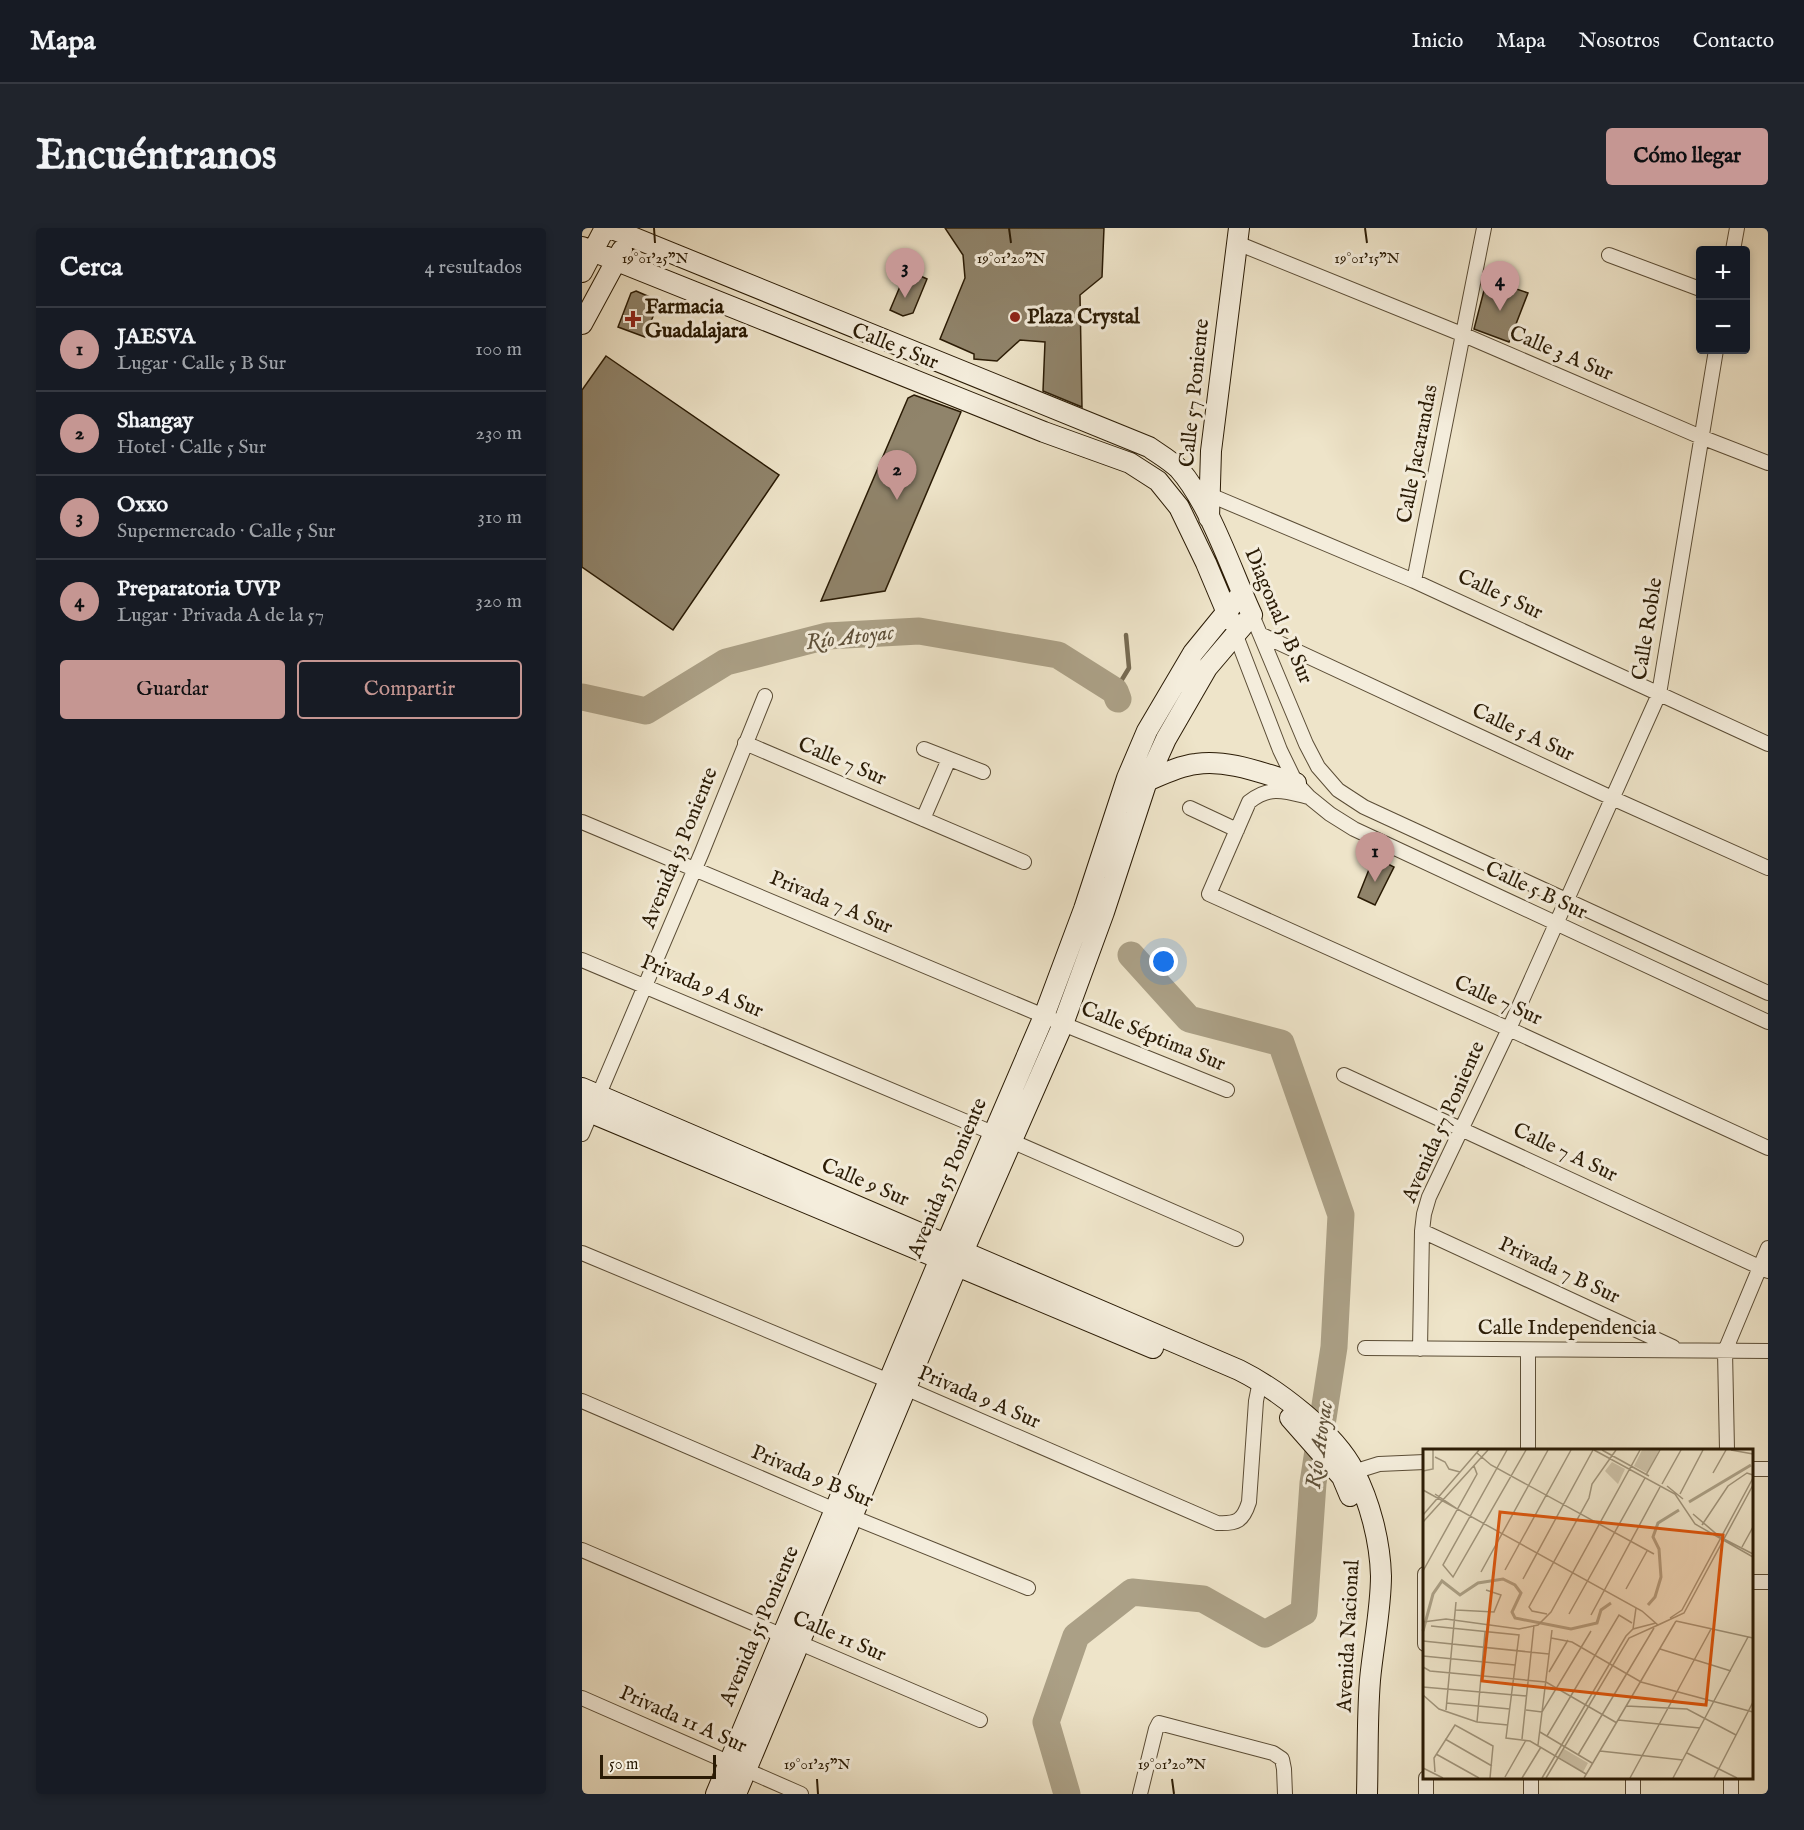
<!DOCTYPE html>
<html lang="es">
<meta charset="utf-8">
<style>
body{margin:0;font-family:"IM FELL English",serif;background:#20242c;color:#f1f3f6}
.controls{position:absolute;right:18px;top:18px;display:grid;overflow:hidden;border-radius:6px;box-shadow:0 3px 9px #0003}
.controls button{width:54px;height:54px;display:grid;place-items:center;padding:0;border:0;border-bottom:2px solid #363941;background:#171b24;color:#f1f3f6;font:30px sans-serif}
.scale{position:absolute;left:18px;bottom:15px;width:116px;box-sizing:border-box;padding-left:6px;border:3px solid #2a1b05;border-top:0;font-size:16px;line-height:21px;white-space:nowrap;color:#2a1b05;-webkit-text-stroke:4px #f4eddc;paint-order:stroke}
.you{position:absolute;left:582px;top:734px;width:21px;height:21px;margin:-15px;border:4px solid #fff;border-radius:50%;background:#1a73e8;box-shadow:0 0 0 9px #1a73e833}
.badge{display:grid;place-items:center;width:39px;height:39px;border-radius:50%;background:#c59692;color:#111;font-size:20px;font-weight:700}
.pin{position:absolute;translate:-50% -50px;filter:drop-shadow(0 2px 3px #0008)}
.pin::after{content:'';position:absolute;top:32px;width:21px;height:18px;background:inherit;clip-path:polygon(0 0,100% 0,50% 100%)}
.list{margin:0;padding:0;list-style:none}
h2{display:flex;justify-content:space-between;align-items:center;height:78px;margin:0;padding:0 24px;font-size:26px}
h2 small{font-size:20px;font-weight:400;color:#9ea1a6}
.list li{display:grid;grid-template-columns:39px 1fr auto;gap:18px;align-items:center;box-sizing:border-box;height:84px;padding:0 24px;border-top:2px solid #363941}
.list b{display:block;font-size:22px;white-space:nowrap}
.list p{margin:0;font-size:20px;white-space:nowrap;color:#9ea1a6}
.list em{font-size:20px;font-style:normal;color:#9ea1a6}
.actions{display:flex;gap:12px;padding:18px 24px}
.actions a{flex:1;padding:14px 0;border:2px solid #c59692;border-radius:6px;text-align:center;font-size:21px;color:#c59692}
.actions .main{background:#c59692;color:#111}
.map{position:relative;flex:none;width:1186px;height:1566px;overflow:hidden;border-radius:6px}
header{display:flex;align-items:center;gap:36px;box-sizing:border-box;height:84px;padding:0 30px;background:#171b24;border-bottom:2px solid #363941}
header strong{font-size:28px}
nav{display:flex;gap:33px;margin-inline-start:auto;font-size:21px}
.intro{display:flex;align-items:center;justify-content:space-between;box-sizing:border-box;height:144px;padding:0 36px}
h1{margin:0;font-size:42px}
.button{padding:15px 27px;border-radius:6px;background:#c59692;color:#111;font-size:21px;font-weight:700}
main{display:flex;gap:36px;padding:0 36px}
aside{flex:1;background:#171b24;border-radius:6px;box-shadow:0 3px 9px #0003}
.map>svg:first-child{display:block}
.lines{fill:none;stroke-linecap:round;stroke-linejoin:round}
.stream{stroke:#776b52;stroke-width:4.5}
.river{stroke:#aba086;stroke-width:27}
.building{fill:#90846b;stroke:#2a1b05;stroke-width:1.5}
.street-casing{stroke:#5b4d36;stroke-width:16}
.secondary-casing{stroke:#2a1b05;stroke-width:22}
.street{stroke:#f4eddc;stroke-width:14}
.secondary{stroke:#f4eddc;stroke-width:20}
.ticks{fill:none;stroke:#2a1b05;stroke-width:2}
.poi-dot{fill:#8f2418;stroke:#f4eddc;stroke-width:2}
.labels{text-anchor:middle;dominant-baseline:central;stroke-width:6;stroke-linejoin:round;paint-order:stroke}
.poi-label{font-size:21px;font-weight:bold;fill:#2a1b05;stroke:#f4eddc;text-anchor:start}
.street-label{font-size:21px;fill:#2a1b05;stroke:#f4eddc}
.water-label{font-size:22px;font-style:italic;fill:#5e5039;stroke:#f4eddc}
.inset-river{fill:none;stroke:#aba086;stroke-width:3}
.inset-road{fill:none;stroke:#a0947b;stroke-width:1.5}
.view{fill:#de560c;fill-opacity:0.15;stroke:#de560c;stroke-width:3}
.inset-edge{fill:none;stroke:#2a1b05;stroke-width:3}
.ticks-label{font-size:15px;text-anchor:middle;fill:#2a1b05;stroke:#f4eddc;stroke-width:6;stroke-linejoin:round;paint-order:stroke}
</style>
<header>
<strong>Mapa</strong>
<nav><a>Inicio</a><a>Mapa</a><a>Nosotros</a><a>Contacto</a></nav>
</header>
<div class="intro"><h1>Encuéntranos</h1><a class="button">Cómo llegar</a></div>
<main>
<aside>
<h2>Cerca<small>4 resultados</small></h2>
<ul class="list">
<li><span class="badge">1</span><div><b>JAESVA</b><p>Lugar · Calle 5 B Sur</p></div><em>100 m</em></li>
<li><span class="badge">2</span><div><b>Shangay</b><p>Hotel · Calle 5 Sur</p></div><em>230 m</em></li>
<li><span class="badge">3</span><div><b>Oxxo</b><p>Supermercado · Calle 5 Sur</p></div><em>310 m</em></li>
<li><span class="badge">4</span><div><b>Preparatoria UVP</b><p>Lugar · Privada A de la 57</p></div><em>320 m</em></li>
</ul>
<div class="actions"><a class="main">Guardar</a><a>Compartir</a></div>
</aside>
<div class="map">
<svg width="1186" height="1566" viewBox="0 0 1186 1566">
<rect width="100%" height="100%" fill="#eee4c9"/>
<filter id="stains"><feTurbulence type="fractalNoise" baseFrequency=".00333" numOctaves="4"/><feColorMatrix values="0 0 0 0 .2 0 0 0 0 .09 0 0 0 0 .02 0 0 0 .5 -.17"/></filter>
<radialGradient id="worn" r=".72"><stop offset=".6" stop-color="#630" stop-opacity="0"/><stop offset="1" stop-color="#630" stop-opacity=".3"/></radialGradient>
<g class="lines">
<!-- stream -->
<path class="stream" d="M533 463 547 440 544 407"/>
<!-- river -->
<path class="river" d="M0 469 64 483 144 434 245 408 337 403 476 427 533 463 536 471
M485 1566 464 1494 494 1408 550 1364 621 1371 683 1406 722 1384 731 1255 752 1119 759 987 699 815 607 791 549 727"/>
</g>
<!-- building -->
<path class="building" d="M363 0H522L520 49 498 67 500 179 461 163 463 114 438 112 415 133 392 131V126L358 111 383 50 381 27Z
M325 42 345 51 331 85 321 88 308 82Z
M905 51 946 65 927 114 892 101Z
M54 63 77 73 63 109 36 99 49 65Z
M24 128 197 247 91 402 0 339V162Z
M332 167 379 184 303 363 239 373 326 170Z
M792 629 812 639 793 677 776 669Z"/>
<g class="lines">
<defs>
<path id="street" d="M655 15 882 107 1119 209 1186 235
M1151 22 1155 0
M1027 27 1118 61
M628 267 832 353 1186 516
M832 353 902 0
M670 387 724 516 736 539 756 562 782 579 1186 765
M653 405 698 522 714 555 727 569 748 586 772 601 1186 794
M680 407 1030 570 1186 640
M163 515 442 634
M342 521 401 544
M727 569C703 563 688 557 667 574L627 666 927 801 1186 920
M608 580 655 602
M341 591 367 531
M0 594 481 796 645 862
M0 732 411 905 654 1011
M762 847 1186 1043
M0 906 120 624 183 468
M840 1003 1091 1119
M0 1025 307 1153 635 1295C655 1296 661 1293 667 1274L674 1173 678 1153
M783 1120 1186 1123
M838 1121 840 1003 842 986 847 969 927 801 1077 466 1134 122
M0 1173 253 1282 446 1360
M946 1222V1122
M1145 1222 1143 1123 1186 1020
M1170 1241H1186
M765 1246 797 1236 843 1234
M0 1322 398 1492
M843 1346V1416
M1170 1354H1186
M0 1470 219 1566
M844 1550V1566
M949 1550V1566
M1051 1550V1566
M1149 1550V1566
M558 1566 574 1501 577 1495 691 1525 700 1531 702 1541 703 1566"/>
<path id="secondary" d="M28 0 567 219C577 226 589 233 597 241 628 276 650 344 670 387L625 440 584 511 565 553 522 684 481 796 381 1024 154 1566
M0 19 462 204 548 235 576 253 597 279 624 335 648 392
M0 44 23 0
M0 96 40 22
M627 290 629 223 657 0
M565 553C581 546 597 538 614 536 647 531 682 546 714 555
M0 860 657 1142C695 1161 752 1204 772 1243 788 1274 798 1313 799 1348 799 1381 791 1419 788 1452 785 1490 786 1528 785 1566
M0 881 571 1120
M708 1190 760 1249 768 1268
M134 1566 364 1016 462 788 502 681 545 550 565 503 611 425 660 365"/>
</defs>
<!-- street casing -->
<use href="#street" class="street-casing"/>
<!-- secondary casing -->
<use href="#secondary" class="secondary-casing"/>
<!-- street -->
<use href="#street" class="street"/>
<!-- secondary -->
<use href="#secondary" class="secondary"/>
</g>
<!-- ticks -->
<path class="ticks" d="M72 0 73 15M427 0 429 15M783 0 785 15M235 1551 236 1566M590 1551 592 1566"/>
<!-- markers -->
<g class="poi-dot">
<circle cx="433" cy="89" r="6"/>
<path d="M48 82h6v6h6v6h-6v6h-6v-6h-6v-6h6z"/>
</g>
<g class="labels">
<!-- poi labels -->
<g class="poi-label">
<text x="63" y="79">Farmacia<tspan x="63" dy="24">Guadalajara</tspan></text>
<text x="445" y="89">Plaza Crystal</text>
</g>
<!-- street labels -->
<g class="street-label">
<text transform="translate(313 119) rotate(22)">Calle 5 Sur</text>
<text transform="translate(979 126) rotate(23)">Calle 3 A Sur</text>
<text transform="translate(613 165) rotate(-84)">Calle 57 Poniente</text>
<text transform="translate(836 226) rotate(-79)">Calle Jacarandas</text>
<text transform="translate(918 367) rotate(25)">Calle 5 Sur</text>
<text transform="translate(696 388) rotate(67)">Diagonal 5 B Sur</text>
<text transform="translate(1066 401) rotate(-81)">Calle Roble</text>
<text transform="translate(941 505) rotate(25)">Calle 5 A Sur</text>
<text transform="translate(260 534) rotate(23)">Calle 7 Sur</text>
<text transform="translate(98 620) rotate(-68)">Avenida 53 Poniente</text>
<text transform="translate(954 663) rotate(25)">Calle 5 B Sur</text>
<text transform="translate(249 675) rotate(23)">Privada 7 A Sur</text>
<text transform="translate(120 759) rotate(23)">Privada 9 A Sur</text>
<text transform="translate(916 773) rotate(24)">Calle 7 Sur</text>
<text transform="translate(571 809) rotate(22)">Calle Séptima Sur</text>
<text transform="translate(862 894) rotate(-66)">Avenida 57 Poniente</text>
<text transform="translate(983 925) rotate(25)">Calle 7 A Sur</text>
<text transform="translate(366 950) rotate(-67)">Avenida 55 Poniente</text>
<text transform="translate(283 955) rotate(23)">Calle 9 Sur</text>
<text transform="translate(977 1043) rotate(25)">Privada 7 B Sur</text>
<text x="985" y="1100">Calle Independencia</text>
<text transform="translate(397 1170) rotate(23)">Privada 9 A Sur</text>
<text transform="translate(230 1249) rotate(23)">Privada 9 B Sur</text>
<text transform="translate(178 1398) rotate(-67)">Avenida 55 Poniente</text>
<text transform="translate(767 1408) rotate(-87)">Avenida Nacional</text>
<text transform="translate(257 1409) rotate(23)">Calle 11 Sur</text>
<text transform="translate(101 1492) rotate(24)">Privada 11 A Sur</text>
</g>
<!-- water labels -->
<g class="water-label">
<text transform="translate(268 410) rotate(-7)">Río Atoyac</text>
<text transform="translate(738 1217) rotate(-82)">Río Atoyac</text>
</g>
</g>
<!-- overview -->
<g transform="translate(841 1221)">
<rect width="330" height="330" fill="#eee4c9"/>
<path d="M219 1H236L224 24 211 17ZM189 13 202 20 195 35 182 22ZM141 300 165 314 160 323 136 308Z" fill="#cdc2a8"/>
<path class="inset-river" d="M266 53 328 16M225 156 232 148 238 128 236 100 230 88 235 74 256 61M0 182 10 145 19 132 37 146 55 134 80 130 92 136 98 144 89 163 92 169 148 180 174 174 178 161 188 154"/>
<path class="inset-road" d="M84 1 20 116 30 128 103 1M171 1 252 45 272 75 330 108M179 1 226 27M308 1 330 5M54 4 68 16 231 105M12 8 22 13 26 20 37 23M0 22 10 20V1M290 24 303 1M223 26 237 1M239 35 258 1M244 37 260 50M0 41 219 162 235 176 261 164 330 36M12 45 33 59M257 45 280 1M270 65 297 88 330 105M0 66 56 1M0 73 65 1M279 76 305 37 324 24 330 26M319 98 330 78M82 121 148 1M0 122 54 25 51 17M58 123 125 1M100 130 170 1M203 140 224 102M33 161 71 163 78 146 63 141M124 165 109 162 106 158 166 49 169 35 193 1M146 165 222 29M168 166 237 38M247 169 259 161 330 29M253 172 330 189M0 173 23 170 96 180 115 176 128 163 217 1M8 177 96 186 83 289 107 292 163 325M210 180 213 159M128 189 149 193 218 233 330 263M0 192 126 205M237 200 308 222M0 207 92 216M0 218 7 222 123 233 194 274M126 223 145 191M0 238 104 247M0 246 16 260 54 273M23 254 87 260M203 257 264 260 313 286M23 261 33 153M103 261 119 263 168 182M195 271 277 279M54 273 62 183M54 273 85 276M117 283 169 314M124 287 196 166 209 174M22 290 69 317M99 290 111 176M115 296 129 181M177 302 260 311M264 304 314 329M13 305 56 329M155 306 231 179M0 319 20 329M12 323 11 309 32 276 70 297 67 329M82 328 103 291M99 329 118 298M119 329 203 187 210 180 233 174M123 329 206 189 235 176M161 329 253 172M207 329 288 180M250 329 325 188M291 329 330 253"/>
<path class="view" d="M77 63 300 86 283 256 59 232Z"/>
<rect width="330" height="330" class="inset-edge"/>
</g>
<g class="ticks-label">
<text x="73" y="35">19°01'25"N</text>
<text x="429" y="35">19°01'20"N</text>
<text x="785" y="35">19°01'15"N</text>
<text x="235" y="1541">19°01'25"N</text>
<text x="590" y="1541">19°01'20"N</text>
</g>
<rect width="100%" height="100%" filter="url(#stains)"/>
<rect width="100%" height="100%" fill="url(#worn)"/>
</svg>
<div class="controls">
<button>+</button>
<button>−</button>
</div>
<div class="scale">50 m</div>
<div class="you"></div>
<div class="pin badge" style="left:793px;top:654px">1</div>
<div class="pin badge" style="left:315px;top:272px">2</div>
<div class="pin badge" style="left:323px;top:70px">3</div>
<div class="pin badge" style="left:918px;top:83px">4</div>
</div>
</main>
